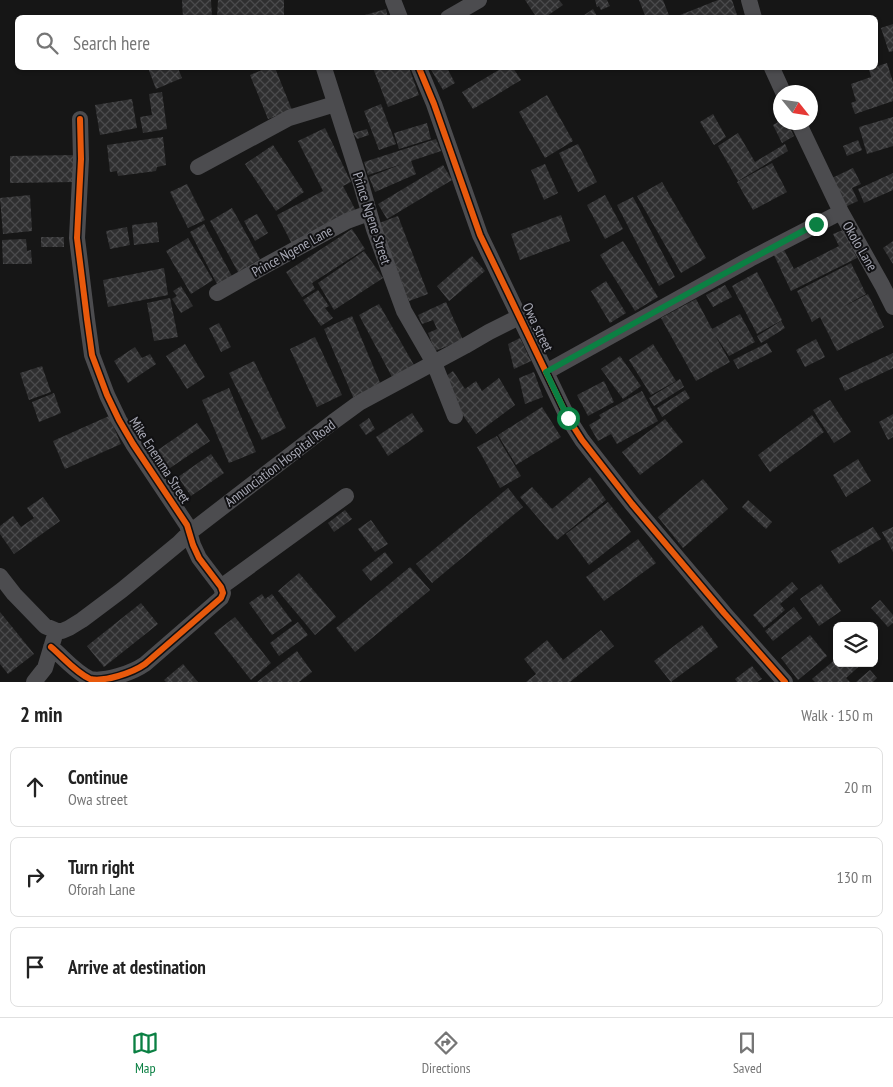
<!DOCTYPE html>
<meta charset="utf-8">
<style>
body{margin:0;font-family:"PT Sans Narrow",sans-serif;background:#f6f6f6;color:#222}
.controls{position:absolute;right:15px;bottom:15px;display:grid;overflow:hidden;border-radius:8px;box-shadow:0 1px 4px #0004}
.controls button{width:45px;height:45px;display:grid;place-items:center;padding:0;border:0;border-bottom:1px solid #e0e0e0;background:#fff;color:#222;font:25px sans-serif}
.compass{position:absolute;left:773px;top:85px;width:45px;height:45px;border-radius:50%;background:#fff;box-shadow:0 1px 4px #0004;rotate:120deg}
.stop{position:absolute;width:15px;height:15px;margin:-11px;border:4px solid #0b8043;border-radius:50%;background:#fff}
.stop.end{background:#0b8043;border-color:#fff;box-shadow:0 1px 5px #0008}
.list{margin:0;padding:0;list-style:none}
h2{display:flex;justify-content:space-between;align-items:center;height:65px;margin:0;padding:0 20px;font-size:21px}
h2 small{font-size:16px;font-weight:400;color:#767676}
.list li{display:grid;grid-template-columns:32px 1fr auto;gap:15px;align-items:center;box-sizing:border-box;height:80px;margin:0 10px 10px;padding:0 10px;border:1px solid #e0e0e0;border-radius:8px}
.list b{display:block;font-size:19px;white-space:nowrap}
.list p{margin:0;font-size:16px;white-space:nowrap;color:#767676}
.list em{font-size:16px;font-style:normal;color:#767676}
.icon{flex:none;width:28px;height:28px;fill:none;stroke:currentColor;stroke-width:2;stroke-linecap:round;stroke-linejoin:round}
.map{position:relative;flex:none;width:893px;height:682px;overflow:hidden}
.search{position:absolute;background:#fff;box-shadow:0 1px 4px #0004;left:15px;right:15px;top:15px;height:55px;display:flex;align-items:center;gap:12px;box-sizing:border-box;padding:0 18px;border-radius:8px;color:#767676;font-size:19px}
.sheet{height:335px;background:#fff}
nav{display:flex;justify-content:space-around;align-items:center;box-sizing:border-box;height:70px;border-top:1px solid #e0e0e0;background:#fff;font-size:14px;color:#767676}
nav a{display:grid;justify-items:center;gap:2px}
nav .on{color:#0b8043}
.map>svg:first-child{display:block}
.building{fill:url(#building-cross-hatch)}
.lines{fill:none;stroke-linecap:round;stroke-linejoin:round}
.minor{stroke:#4c4c4f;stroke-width:16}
.cycleway-casing{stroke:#101012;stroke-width:9}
.cycleway{stroke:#e8590c;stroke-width:6}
.route{stroke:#0b8043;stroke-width:6}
.labels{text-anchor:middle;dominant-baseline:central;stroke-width:4;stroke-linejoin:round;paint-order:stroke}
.street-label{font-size:14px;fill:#a8a9b5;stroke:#101012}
</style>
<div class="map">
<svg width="893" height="682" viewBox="0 0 893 682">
<defs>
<pattern id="building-cross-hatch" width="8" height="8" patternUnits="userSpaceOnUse" patternTransform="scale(1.25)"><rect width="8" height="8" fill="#2f2f30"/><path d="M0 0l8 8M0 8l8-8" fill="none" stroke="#4a4a4c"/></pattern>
</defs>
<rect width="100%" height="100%" fill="#161616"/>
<!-- building -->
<path class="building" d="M182 0H211L212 18H183Z
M218 0H284V18H217Z
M525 0H559L563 5 544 18H537Z
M595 0H607L610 6 601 10 599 6 597 7Z
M639 0H663L670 18H646Z
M718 0H732L738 18H681L680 15Z
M386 9 388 18H358V17Z
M593 9 598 18H580Z
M893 24V51L889 52 881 28Z
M887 63 893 82V101L855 114 851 103 856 101 851 84 871 77 869 69Z
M148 68H178L182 78 156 89Z
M267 68H275L292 110 268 119 250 75Z
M373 68H409L419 95 388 107Z
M430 68H447L455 83 443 90Z
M502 68H513L521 80 473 109 462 92Z
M162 92 167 129 143 133 140 117 152 115 149 94Z
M547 95 573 141 545 158 519 112Z
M132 99 137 128 100 135 95 105Z
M381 104 396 144 379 150 364 111Z
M713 114 726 137 714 145 700 122Z
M893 117V146L867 154 859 127Z
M780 121V122H787L794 136 782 143 773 125Z
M427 123 431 139 399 149 394 133Z
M325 128 351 182 343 186 357 213 293 246 277 215 323 191 298 141Z
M367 129 369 135 357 139 353 133Z
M738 133 755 162 785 144 788 151 738 181 718 146Z
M163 137 166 165 157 167 156 171 118 176 117 171 110 172 107 145Z
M436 139 441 151 411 161 416 174 375 192 369 177 402 164 368 175 364 162Z
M858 140 862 150 847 156 843 146Z
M578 144 597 182 578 192 559 153Z
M273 145 304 192 276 211 245 164Z
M75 155V182L10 183V156Z
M772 163 787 192 753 210 737 182Z
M545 164 558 193 544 200 531 170Z
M443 165 452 180 387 219 378 204Z
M853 168 861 184 852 188 858 201 845 207 832 178Z
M893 173V190L864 203 858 189Z
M662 182 706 258 681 273 637 196Z
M187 184 205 220 188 228 170 192Z
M30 195 32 231 3 234 0 198Z
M605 195 623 229 605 239 587 205Z
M633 197 675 277 659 286 617 205Z
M232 208 260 259 238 272 210 221Z
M257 214 268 233 255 241 244 221Z
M561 215 570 241 520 260 511 234Z
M398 216 428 294 409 301 379 223Z
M157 222 159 242 134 245 132 225Z
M204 224 233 278 218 286 190 232Z
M127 227 130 245 110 249 106 231Z
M352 229 365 249 312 283 315 289 302 297 286 272Z
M843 230 857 258 791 291 773 253 783 248 794 269 839 246 833 234Z
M41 237H64V247H41Z
M188 238 213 280 191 294 166 251Z
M26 239 27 251 31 250 32 264H3L2 240Z
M623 241 658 297 635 311 600 255Z
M893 241V264L883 248Z
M364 251 383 278 334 310 318 283Z
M472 256 485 271 449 301 437 286Z
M851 263 866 294 841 308 868 294 884 327 837 351 820 317 812 322 797 291Z
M164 268 168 295 108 307 103 280Z
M757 272 782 320 757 334 732 286Z
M606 281 626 313 610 323 591 291Z
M725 285 732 297 713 307 706 295Z
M181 286 193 306 181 313 172 299 177 296 173 291Z
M318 290 329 306 325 308 333 318 321 326 303 300Z
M170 298 178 337 154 341 147 303Z
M696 299 712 329 740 314 755 342 729 356 715 335 730 362 696 381 661 318Z
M446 302 463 340 435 351 428 333 437 329 433 320 422 324 418 315Z
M379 304 414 365 392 377 359 315Z
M352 316 381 385 353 397 324 329Z
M781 321 785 328 761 343 757 336Z
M219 323 231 347 221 352 209 328Z
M315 337 342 395 317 407 290 349Z
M520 338 531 361 514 369 508 344Z
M816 339 825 357 805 367 796 350Z
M767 343 772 352 738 369 733 360Z
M185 344 205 377 187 389 166 356Z
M653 344 676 381 651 395 629 360Z
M135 347 142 358 150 354 156 364 128 383 114 361Z
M893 353V368L845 391 839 378Z
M620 356 641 386 623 399 601 369Z
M254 361 286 428 262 440 229 373Z
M42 366 51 392 29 400 20 373Z
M453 371 465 389 476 381 482 391 499 378 515 405 476 434 439 381Z
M534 372 543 397 525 404 519 378Z
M680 379 684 387 654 406 649 398Z
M604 381 614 402 588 416 577 395Z
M229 388 256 452 229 463 202 400Z
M685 390 690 398 662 417 657 408Z
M642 391 658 421 617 444 611 434 598 441 589 425 601 418 599 415Z
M54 393 61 413 39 422 32 402Z
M830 400 851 432 834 443 813 410Z
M542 407 561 437 516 465 498 435Z
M412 413 424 431 388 456 376 437Z
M893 414V437L888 440 879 422Z
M812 415 824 432 770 472 758 455Z
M109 416 121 444 65 469 53 441Z
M369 418 375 429 366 435 359 425Z
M665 419 683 442 640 475 622 452Z
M197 423 210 441 167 470 155 452Z
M497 436 521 476 500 488 477 447Z
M211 454 224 473 191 496 178 477Z
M858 459 871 481 846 497 833 475Z
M590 477 606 500 557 540 520 497 532 487 552 509Z
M703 479 728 509 683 548 658 517Z
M508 488 523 507 432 583 416 564Z
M43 497 60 521 14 554 0 534V526L13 516 21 527 34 518 27 508Z
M748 500 772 522 766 529 742 507Z
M608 502 631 532 589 565 566 534Z
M345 510 352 519 334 532 328 523Z
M371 520 388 544 375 552 358 529Z
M873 527 881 539 839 564 831 551Z
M893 527V552L882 532Z
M638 539 656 563 604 601 586 577Z
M385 552 393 563 371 581 362 570Z
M410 567 430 590 355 652 336 628Z
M299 573 336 617 315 635 278 591Z
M792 582 798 589 780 604 785 610 764 628 753 615Z
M821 584 841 611 819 626 800 599Z
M262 594 265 599 272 594 292 621 272 635 249 603Z
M880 600 893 615V623L888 627 871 608Z
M141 603 158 624 104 667 87 646Z
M794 607 802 618 773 641 765 631Z
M0 612 34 654 8 674 0 664Z
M235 617 271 663 251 680 214 633Z
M298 622 308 635 279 656 270 643Z
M702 625 718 647 671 682 654 661Z
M601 630 614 646 570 682H526L536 674 524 659 547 640 563 660Z
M810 635 827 656 798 680 781 658Z
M297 651 312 672 299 682H257Z
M837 658V663H863L846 678 850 682H815L812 679Z
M183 664 198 682H166L164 680Z
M752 666 762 679 757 682H737L735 679Z
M870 670 877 678 873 682H856Z"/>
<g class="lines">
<!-- minor -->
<path class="minor" d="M393 0 400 18
M749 0 754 18
M448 18 479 0
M324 68 361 184 374 229 404 311 434 363 455 416
M419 68 434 104 480 235 568 418 582 440 632 504 724 613 785 682
M772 68 783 92
M798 122 841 212 882 285 893 307
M198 167 289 118 335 104
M217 293 270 263 347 221 369 213
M546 372 750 259 841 212
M0 576 14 594 45 626 57 631H62L69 628 82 620 122 590 179 543 189 533 333 422 359 403 465 346 489 332 519 317
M221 587 346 496
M51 647C63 657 75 672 90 679 105 682 132 673 145 664L221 598 223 593 221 587 199 558 193 545 187 525 133 444 119 420 107 395 92 355 87 319 77 238 81 159 80 119
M34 682 45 668 54 638"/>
<defs>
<path id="cycleway" d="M419 68 434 104 480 235 568 418 582 440 632 504 724 613 785 682
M51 647C63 657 75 672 90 679 105 682 132 673 145 664L221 598 223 593 221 587 199 558 193 545 187 525 133 444 119 420 107 395 92 355 87 319 77 238 81 159 80 119"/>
</defs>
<!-- cycleway casing -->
<use href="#cycleway" class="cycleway-casing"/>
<!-- cycleway -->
<use href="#cycleway" class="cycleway"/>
</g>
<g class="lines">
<!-- route -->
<path class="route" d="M568 418 546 372 696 289 816 224"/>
</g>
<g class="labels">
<!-- street labels -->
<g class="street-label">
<text transform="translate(372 218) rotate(72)">Prince Ngene Street</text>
<text transform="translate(860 246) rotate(60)">Okolo Lane</text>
<text transform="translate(292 251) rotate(-29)">Prince Ngene Lane</text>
<text transform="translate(538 327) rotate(64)">Owa street</text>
<text transform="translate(160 460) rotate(57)">Mike Enemma Street</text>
<text transform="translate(280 463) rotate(-37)">Annunciation Hospital Road</text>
</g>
</g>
</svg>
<div class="controls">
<button><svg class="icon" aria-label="layers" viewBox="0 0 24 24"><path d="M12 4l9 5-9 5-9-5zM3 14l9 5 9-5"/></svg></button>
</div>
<svg class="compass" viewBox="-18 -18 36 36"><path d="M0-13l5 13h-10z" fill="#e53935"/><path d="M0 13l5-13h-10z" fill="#767676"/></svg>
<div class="stop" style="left:568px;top:418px"></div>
<div class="stop end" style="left:816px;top:224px"></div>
<div class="search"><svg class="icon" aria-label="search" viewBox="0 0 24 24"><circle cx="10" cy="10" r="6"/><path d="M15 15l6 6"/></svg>Search here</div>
</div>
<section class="sheet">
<h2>2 min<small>Walk · 150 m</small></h2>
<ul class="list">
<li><svg class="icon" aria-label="ahead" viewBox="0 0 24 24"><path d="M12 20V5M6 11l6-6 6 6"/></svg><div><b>Continue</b><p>Owa street</p></div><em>20 m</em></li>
<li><svg class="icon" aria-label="right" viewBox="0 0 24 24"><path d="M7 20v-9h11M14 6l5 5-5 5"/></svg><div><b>Turn right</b><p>Oforah Lane</p></div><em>130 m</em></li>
<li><svg class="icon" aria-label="arrive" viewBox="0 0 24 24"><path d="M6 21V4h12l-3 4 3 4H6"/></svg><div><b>Arrive at destination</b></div></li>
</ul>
</section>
<nav>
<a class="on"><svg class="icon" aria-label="map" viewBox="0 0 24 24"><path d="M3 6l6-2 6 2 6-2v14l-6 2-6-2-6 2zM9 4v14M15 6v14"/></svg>Map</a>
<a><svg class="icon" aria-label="directions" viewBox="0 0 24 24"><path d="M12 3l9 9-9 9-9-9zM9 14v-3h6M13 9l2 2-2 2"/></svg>Directions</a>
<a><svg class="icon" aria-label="saved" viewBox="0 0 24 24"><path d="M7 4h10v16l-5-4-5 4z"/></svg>Saved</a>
</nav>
